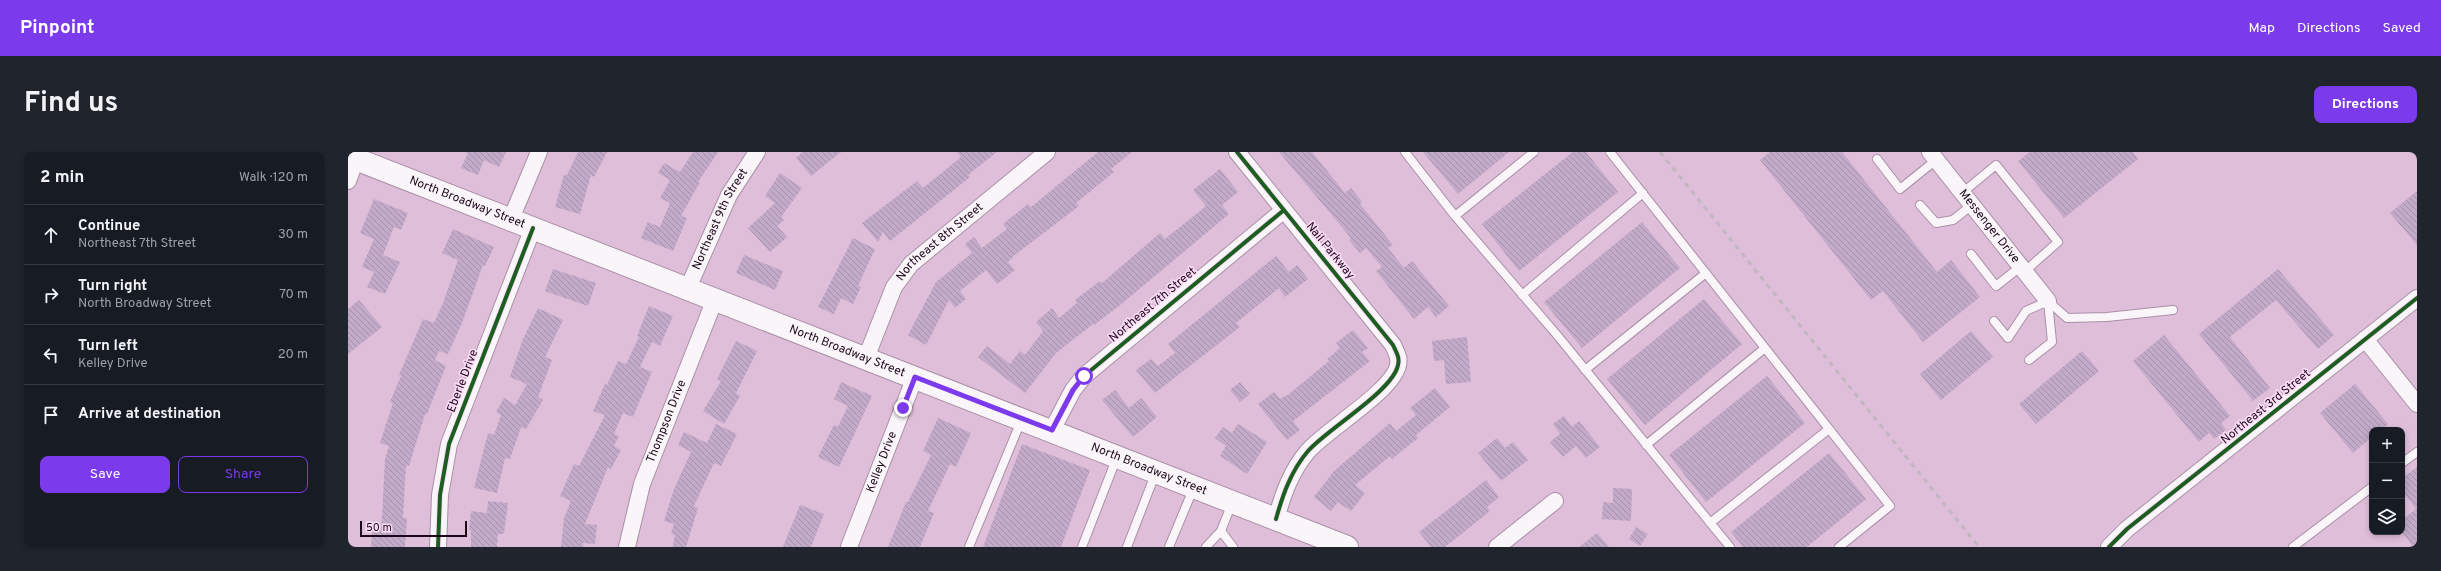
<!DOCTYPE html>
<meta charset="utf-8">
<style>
body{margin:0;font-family:Overpass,sans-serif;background:#20242c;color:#f1f3f6}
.controls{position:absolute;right:12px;bottom:12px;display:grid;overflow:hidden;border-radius:8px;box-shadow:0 2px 6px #0003}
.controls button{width:36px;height:36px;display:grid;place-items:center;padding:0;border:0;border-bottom:1px solid #363941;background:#171b24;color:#f1f3f6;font:20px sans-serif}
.scale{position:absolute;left:12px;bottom:10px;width:107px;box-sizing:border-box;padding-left:4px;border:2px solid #1c071a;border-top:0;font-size:11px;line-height:14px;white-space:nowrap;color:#1c071a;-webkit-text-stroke:3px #fcddf7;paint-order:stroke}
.stop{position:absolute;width:12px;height:12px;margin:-9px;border:3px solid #7c3aed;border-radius:50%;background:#fff}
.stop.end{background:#7c3aed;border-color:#fff;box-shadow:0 1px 4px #0008}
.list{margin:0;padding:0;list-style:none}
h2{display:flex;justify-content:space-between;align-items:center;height:52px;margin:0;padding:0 16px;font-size:17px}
h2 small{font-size:13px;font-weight:400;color:#9ea1a6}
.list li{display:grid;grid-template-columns:26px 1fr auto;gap:12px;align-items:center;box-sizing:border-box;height:60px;padding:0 16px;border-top:1px solid #363941}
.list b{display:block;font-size:15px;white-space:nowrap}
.list p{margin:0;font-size:13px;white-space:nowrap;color:#9ea1a6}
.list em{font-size:13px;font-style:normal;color:#9ea1a6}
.actions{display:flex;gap:8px;padding:12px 16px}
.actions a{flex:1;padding:9px 0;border:1px solid #7c3aed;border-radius:8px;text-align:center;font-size:14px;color:#7c3aed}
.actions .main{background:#7c3aed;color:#fff}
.icon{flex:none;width:22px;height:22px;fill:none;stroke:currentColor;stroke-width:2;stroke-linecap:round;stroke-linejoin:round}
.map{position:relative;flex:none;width:2069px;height:395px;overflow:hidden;border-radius:8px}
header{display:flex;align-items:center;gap:24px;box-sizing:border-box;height:56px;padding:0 20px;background:#7c3aed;color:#fff}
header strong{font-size:19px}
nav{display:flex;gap:22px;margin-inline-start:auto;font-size:14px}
.intro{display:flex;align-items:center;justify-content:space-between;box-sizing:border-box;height:96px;padding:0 24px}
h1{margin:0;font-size:28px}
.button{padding:10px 18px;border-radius:8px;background:#7c3aed;color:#fff;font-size:14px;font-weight:700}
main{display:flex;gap:24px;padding:0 24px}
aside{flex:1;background:#171b24;border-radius:8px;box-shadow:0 2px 6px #0003}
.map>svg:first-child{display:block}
.building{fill:url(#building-back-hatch)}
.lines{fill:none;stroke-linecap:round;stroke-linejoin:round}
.lane-casing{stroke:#a990a6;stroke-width:10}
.street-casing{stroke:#a990a6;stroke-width:18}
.secondary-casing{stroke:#a990a6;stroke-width:24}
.lane{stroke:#faf5f9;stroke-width:8}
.street{stroke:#faf5f9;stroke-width:16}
.secondary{stroke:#faf5f9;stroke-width:22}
.rail{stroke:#c0b7bf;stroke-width:3;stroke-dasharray:5 5;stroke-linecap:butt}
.cycleway-casing{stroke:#fcddf7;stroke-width:6}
.cycleway{stroke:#1b5e20;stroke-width:4}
.route{stroke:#7c3aed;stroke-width:5}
.labels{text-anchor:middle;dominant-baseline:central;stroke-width:3;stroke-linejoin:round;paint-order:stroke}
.street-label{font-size:12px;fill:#1c071a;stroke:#fcddf7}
</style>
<header>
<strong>Pinpoint</strong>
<nav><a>Map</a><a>Directions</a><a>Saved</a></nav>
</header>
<div class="intro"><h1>Find us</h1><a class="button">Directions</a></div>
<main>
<aside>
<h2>2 min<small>Walk · 120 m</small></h2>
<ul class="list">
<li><svg class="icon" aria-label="ahead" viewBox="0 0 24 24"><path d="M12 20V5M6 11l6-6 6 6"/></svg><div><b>Continue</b><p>Northeast 7th Street</p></div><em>30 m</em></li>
<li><svg class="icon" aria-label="right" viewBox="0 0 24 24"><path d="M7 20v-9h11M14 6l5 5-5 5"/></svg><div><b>Turn right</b><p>North Broadway Street</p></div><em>70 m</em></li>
<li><svg class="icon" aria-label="left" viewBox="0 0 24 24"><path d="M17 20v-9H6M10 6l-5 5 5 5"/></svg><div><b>Turn left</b><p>Kelley Drive</p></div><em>20 m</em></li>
<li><svg class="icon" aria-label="arrive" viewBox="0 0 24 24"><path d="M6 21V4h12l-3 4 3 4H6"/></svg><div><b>Arrive at destination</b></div></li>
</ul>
<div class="actions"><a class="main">Save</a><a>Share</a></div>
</aside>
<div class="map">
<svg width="2069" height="395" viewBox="0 0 2069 395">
<defs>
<pattern id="building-back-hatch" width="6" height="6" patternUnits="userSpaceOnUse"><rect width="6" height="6" fill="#c2aac8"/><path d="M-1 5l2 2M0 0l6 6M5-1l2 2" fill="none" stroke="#a691ab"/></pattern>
</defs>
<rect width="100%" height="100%" fill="#dfbeda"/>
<!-- building -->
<path class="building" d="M118 0H158L151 15 136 8 130 23 113 16 120 1Z
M230 0H259L246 25 243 23 232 62 207 55 216 23H219Z
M345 0H370L350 30H352L333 64 339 66 325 99 293 86 300 70 312 75 322 51 312 46 322 28 310 21 316 11 332 20Z
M455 0H493L463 24 448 6Z
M609 0H649L620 23 622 25 542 89 535 80 530 90 514 71 569 29 575 36 613 5Z
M750 0H784L763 17 766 20 728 51 731 54 668 102 660 110 667 118 649 132 638 118 612 139 618 147 607 156 601 148 578 193 560 183 588 130 624 101 617 92 626 85 634 96 659 77 655 72 680 52 683 55Z
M931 0H964L997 41 1003 36 1014 50 1012 52 1045 93 1040 96 1056 116 1064 109 1101 154 1088 165 1080 155 1066 167 1028 119 1034 115 1018 96 1012 101 1001 88 1003 86Z
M1075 0H1161L1110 42Z
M1225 0H1238L1270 40 1171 119 1134 72Z
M1422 0H1494L1589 120 1603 108 1632 145 1575 190 1535 139 1523 148 1412 8Z
M1682 0H1785L1790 7 1716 66 1670 9Z
M872 17 890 40 874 53 881 62 771 154 746 173 745 172 708 201 677 241 630 205 639 194 662 212 672 199 677 203 695 179 688 170 704 156 711 166 729 151 727 148 752 129 754 131 812 81 817 87 858 54 845 38Z
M432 21 454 36 433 65 436 68 429 74 439 85 422 100 400 76 427 51 417 44Z
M2069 39V93L2042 61Z
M26 47 60 61 53 78 46 75 35 103 52 110 37 142 19 135 26 120 14 115 26 87 12 81Z
M1294 70 1332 116 1234 196 1196 150Z
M105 77 146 95 137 114 135 113 114 171 100 202 91 199 87 208 98 214 79 262H77L61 314 58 313 55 366H59L57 395H23L24 380H32L34 365 37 307 41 294 32 291 45 251 42 250 53 224 51 223 75 167 86 171 95 151 110 108 94 101Z
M505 86 527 97 510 134 513 135 505 152 493 146 486 162 470 155Z
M396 103 435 119 427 138 388 121Z
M928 104 941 120 949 113 960 127 937 145 931 136 888 171 892 175 807 241 788 218 803 207 810 214 827 201 820 192Z
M205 117 248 131 240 154 197 139Z
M1930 117 1986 183 1970 197 1928 148 1882 185 1922 236 1905 249 1851 182Z
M1356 147 1394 192 1297 273 1259 227Z
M11 148 34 175 0 202V157Z
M301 154 325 164 312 194 304 190 292 215 304 220 285 265 275 261 266 282 271 284 266 294 273 298 263 317 260 315 237 372 249 373 247 392 235 391V395H213L216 366 223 349 212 344 226 312 231 314 257 263 245 259 257 232 259 233 270 209 278 212 291 185 289 184Z
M190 156 215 168 197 205 204 208 190 245 195 248 178 277 173 275 162 307 157 306 149 341 126 336 140 281 146 283 153 263 148 260 156 246 167 253 179 232 162 225 175 187Z
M1005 178 1020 196 1014 200 1022 209 945 269 952 278 939 288 910 252 926 240 932 247 941 242 981 209 979 207 992 196 988 191Z
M1623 179 1645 205 1593 248 1572 222Z
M1816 183 1882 264 1873 271 1878 278 1866 287 1861 281 1851 290 1785 209Z
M1119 185 1123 230 1098 232 1096 208 1086 209 1084 189Z
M388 189 409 199 388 241 392 244 376 272 355 259 373 229 369 227Z
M1734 199 1751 219 1688 272 1671 252Z
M1419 224 1457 271 1358 350 1321 303Z
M493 230 524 244 491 315 470 305 486 273 490 275 500 254 486 247Z
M892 230 902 242 892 250 882 238Z
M2007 232 2040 272 2033 278H2024V285L2005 301 1972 261Z
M1087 236 1102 255 1068 283 1070 286 1044 307 1042 304 1007 333 1017 341 1003 359 990 350 983 359 966 345 986 319 1042 271 1048 279 1068 263 1062 256Z
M767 238 781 256 793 246 809 265 785 285 754 248Z
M1216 264 1224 275 1231 269 1252 295 1238 306 1228 294 1215 305 1202 290 1212 282 1205 272Z
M590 266 623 281 608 315 602 312 580 359 586 361 572 395H540L558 350H560L583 303 575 299Z
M368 272 389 282 373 314 366 311 346 354 350 356 338 395H325L327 383 323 382 326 372 316 369 326 337 343 300 330 293 336 280 359 291Z
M890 272 919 290 899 322 872 304 878 294 867 286 875 275 884 281Z
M1149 286 1157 296 1165 290 1180 308 1153 329 1130 301Z
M674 292 742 318 713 395H635Z
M1481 301 1518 347 1459 395H1395L1383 380Z
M2069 315V395H2065L2054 380V368L2068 357 2054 339V326Z
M1138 328 1151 345 1139 355 1142 359 1097 395H1083L1071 380Z
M1265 336 1284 337 1283 369 1254 367 1255 350 1265 351Z
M140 349 160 351 156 382H150L149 395H123V378H121L123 359 139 361Z
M452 353 476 362 463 395H435Z
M1288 375 1300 382 1292 394 1281 387Z
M1249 381 1261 395H1231Z"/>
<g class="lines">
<defs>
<path id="lane" d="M1057 0 1107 64 1209 183 1382 395
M1262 0 1542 354 1491 395
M1529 7 1552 37 1588 8
M1614 41 1648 13 1710 90 1676 120
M1572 53 1588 71 1605 68 1624 53
M1107 64 1186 0
M1623 102 1648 134 1672 115
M1174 143 1295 41
M1700 149 1719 166 1759 165 1825 158
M1646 169 1660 186 1678 159 1700 149
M1681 208 1704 190 1700 149
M1237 218 1358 121
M1298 293 1417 196
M2054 311 2069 300
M1362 371 1481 277
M873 379 885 395
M621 395 673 269
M734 395 769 305
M779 395 808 320
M821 395 846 335
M858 395 873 379 884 351
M1945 395 2024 335"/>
<g id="street">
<path d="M889 0 1045 193C1048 200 1052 205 1050 213 1045 239 979 277 960 299 943 319 935 342 928 367"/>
<path id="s1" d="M1582 0 1700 149"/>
<path d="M0 29 8 7"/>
<path d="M163 67 191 0"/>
<path id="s2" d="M340 136 381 43 409 0"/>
<path d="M2017 187 2069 252"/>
<path id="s3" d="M518 206 546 135 563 112 699 0"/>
<path d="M704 278 725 238 736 224 936 58"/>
<path d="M90 395 92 343 101 292 185 76"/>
<path id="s4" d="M279 395 294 332 367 147"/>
<path id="s5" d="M501 395 567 225"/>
<path d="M1149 395 1207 349"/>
<path d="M1761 395 1779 377 2069 146"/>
</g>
<g id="secondary">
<path id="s6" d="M0 4 999 395"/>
</g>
</defs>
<!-- lane casing -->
<use href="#lane" class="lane-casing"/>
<!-- street casing -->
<use href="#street" class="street-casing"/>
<!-- secondary casing -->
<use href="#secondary" class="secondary-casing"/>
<!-- lane -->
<use href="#lane" class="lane"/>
<!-- street -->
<use href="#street" class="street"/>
<!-- secondary -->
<use href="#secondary" class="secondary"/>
<!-- rail -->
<path class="rail" d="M1312 0 1631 395"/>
<defs>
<path id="cycleway" d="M889 0 1045 193C1048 200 1052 205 1050 213 1045 239 979 277 960 299 943 319 935 342 928 367
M704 278 725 238 736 224 936 58
M90 395 92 343 101 292 185 76
M1761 395 1779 377 2069 146"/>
</defs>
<!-- cycleway casing -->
<use href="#cycleway" class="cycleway-casing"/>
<!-- cycleway -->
<use href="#cycleway" class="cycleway"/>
</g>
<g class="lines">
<!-- route -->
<path class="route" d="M555 256 567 225 704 278 725 238 736 224"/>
</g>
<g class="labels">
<!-- street labels -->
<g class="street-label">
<text stroke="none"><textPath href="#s6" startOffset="128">North Broadway Street</textPath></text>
<text stroke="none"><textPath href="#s2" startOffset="76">Northeast 9th Street</textPath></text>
<text stroke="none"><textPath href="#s1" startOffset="95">Messenger Drive</textPath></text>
<text stroke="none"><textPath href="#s3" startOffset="141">Northeast 8th Street</textPath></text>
<text transform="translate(982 99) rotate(51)">Nail Parkway</text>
<text transform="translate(805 153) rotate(-40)">Northeast 7th Street</text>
<text stroke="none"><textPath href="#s6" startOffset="536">North Broadway Street</textPath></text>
<text transform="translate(115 229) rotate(-69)">Eberle Drive</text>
<text transform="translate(1918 255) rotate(-39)">Northeast 3rd Street</text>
<text stroke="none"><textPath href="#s4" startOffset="132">Thompson Drive</textPath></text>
<text stroke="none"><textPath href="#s5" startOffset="91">Kelley Drive</textPath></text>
<text stroke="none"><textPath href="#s6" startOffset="860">North Broadway Street</textPath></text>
</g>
</g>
</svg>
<div class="controls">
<button>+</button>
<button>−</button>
<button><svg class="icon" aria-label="layers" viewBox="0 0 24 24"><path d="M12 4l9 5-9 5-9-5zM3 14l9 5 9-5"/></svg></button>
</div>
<div class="scale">50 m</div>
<div class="stop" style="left:736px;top:224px"></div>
<div class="stop end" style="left:555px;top:256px"></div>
</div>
</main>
